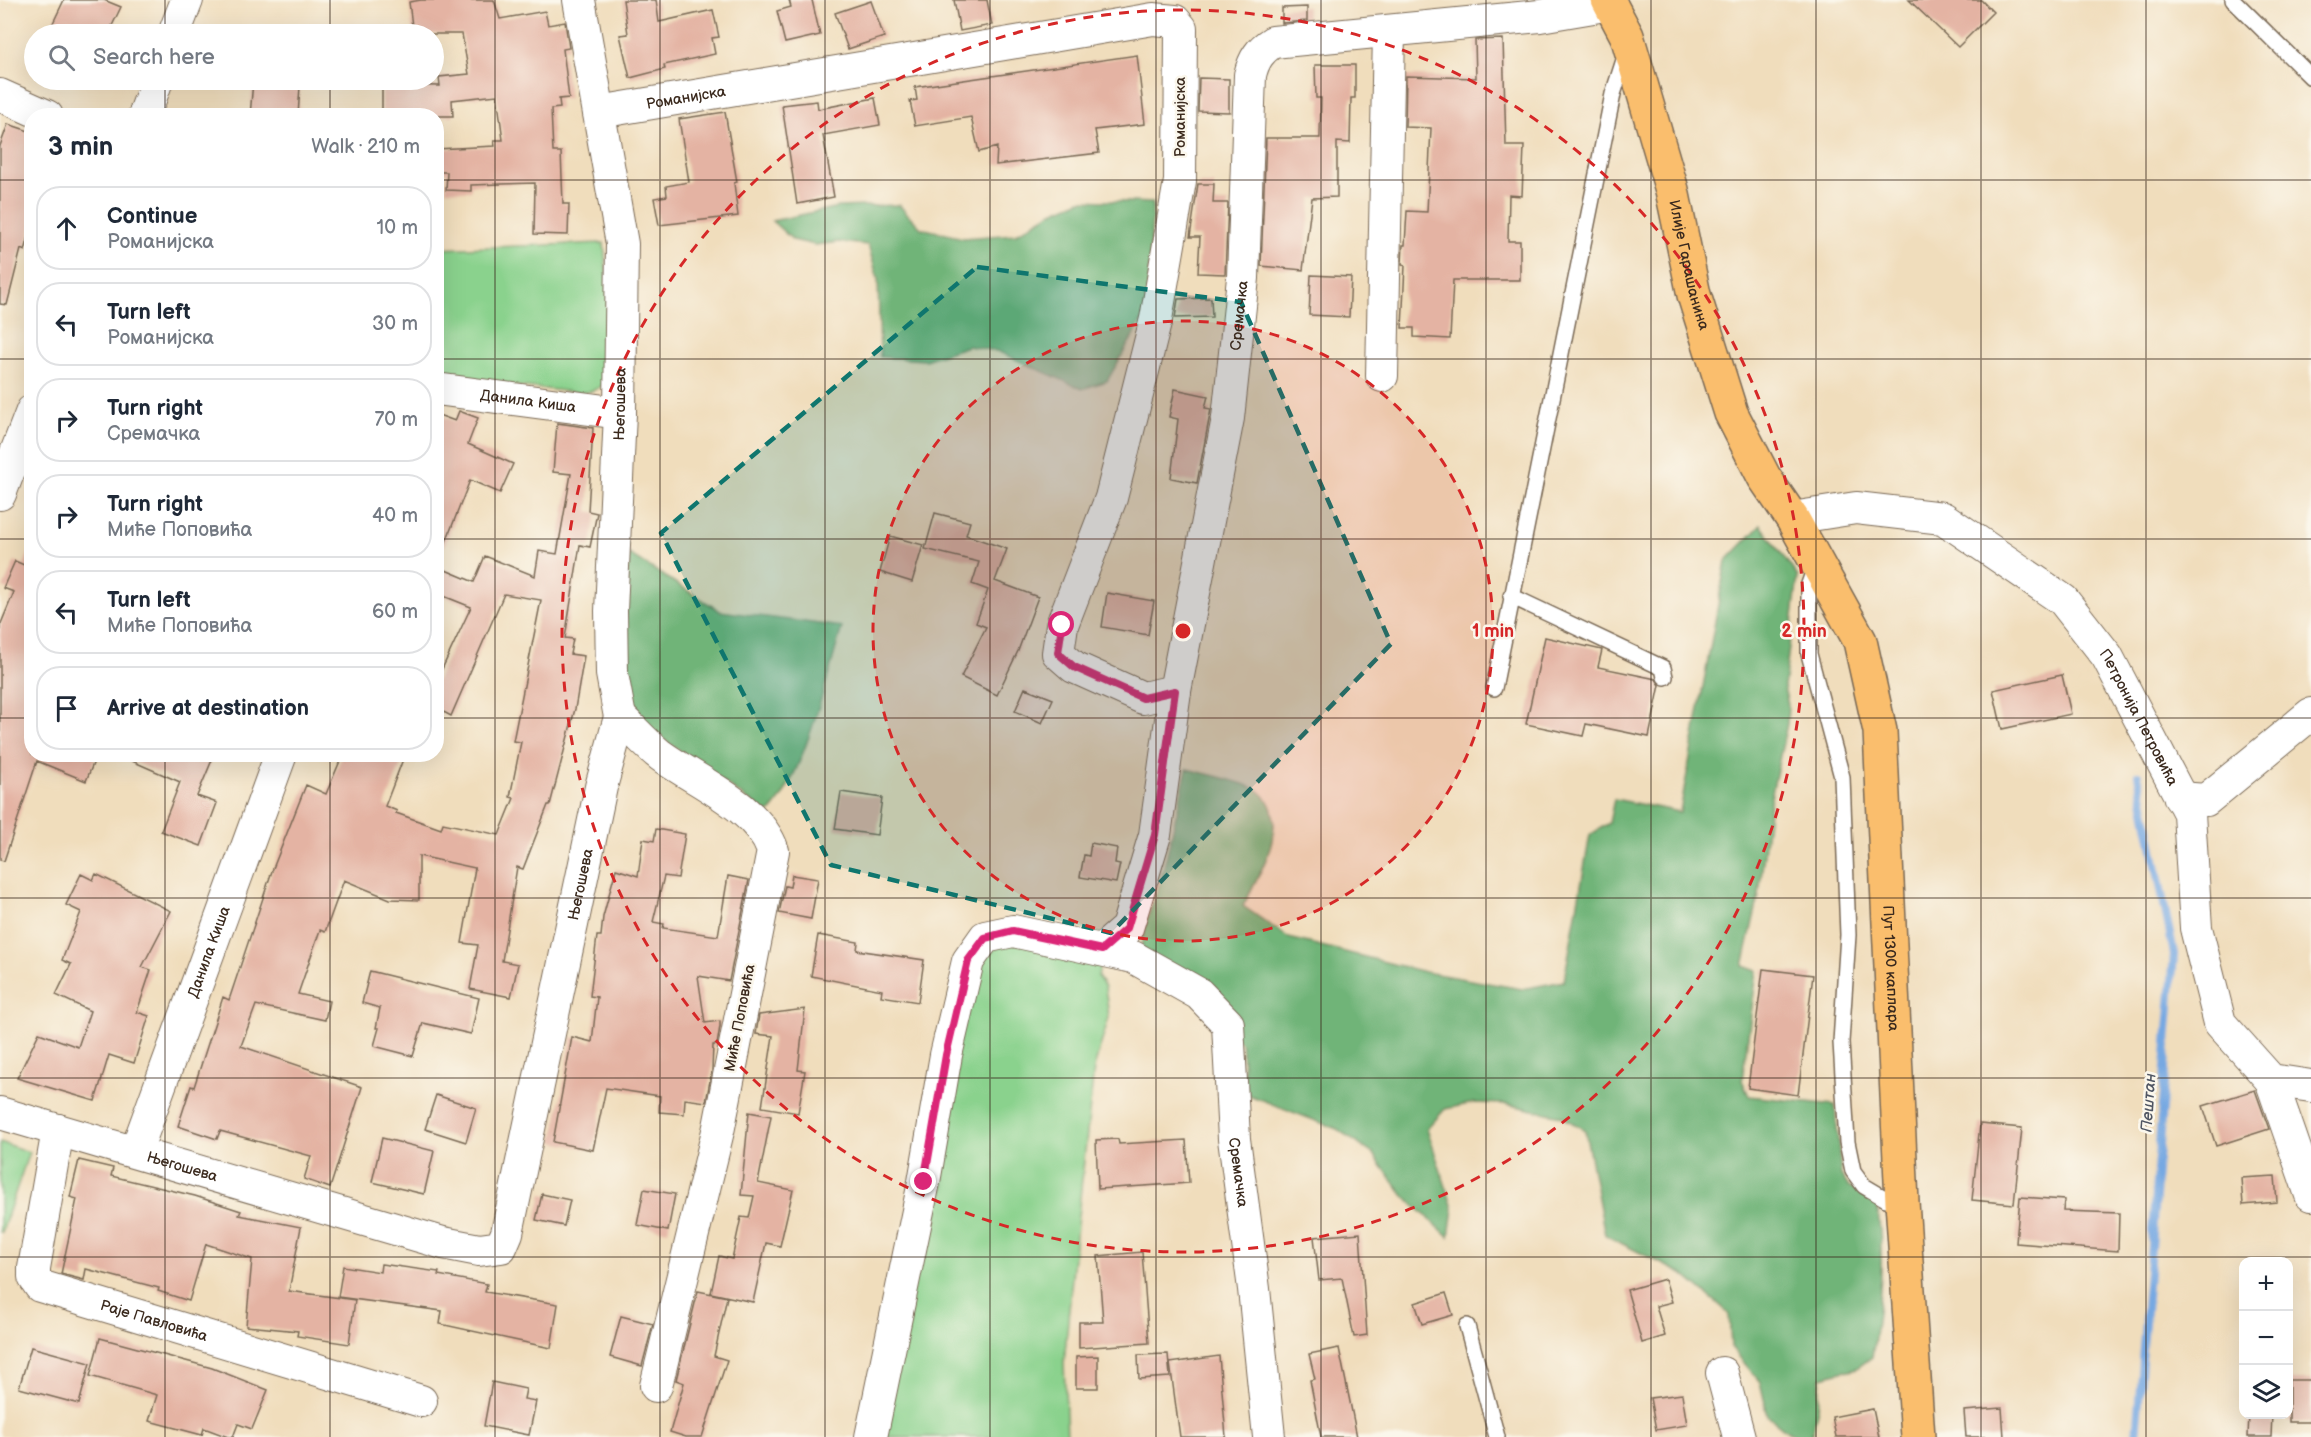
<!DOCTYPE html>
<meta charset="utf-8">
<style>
body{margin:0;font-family:"Balsamiq Sans",sans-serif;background:#f2f2f3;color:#1f2937}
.controls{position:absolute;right:18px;bottom:18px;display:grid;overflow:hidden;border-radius:12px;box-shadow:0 6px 24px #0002}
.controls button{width:54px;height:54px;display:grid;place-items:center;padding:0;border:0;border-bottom:2px solid #e0e1e3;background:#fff;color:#1f2937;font:30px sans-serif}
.stop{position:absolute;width:18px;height:18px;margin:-14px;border:4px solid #db2777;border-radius:50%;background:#fff}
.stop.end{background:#db2777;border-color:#fff;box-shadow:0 2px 6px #0008}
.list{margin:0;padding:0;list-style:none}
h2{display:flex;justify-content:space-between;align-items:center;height:78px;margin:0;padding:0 24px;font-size:26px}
h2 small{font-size:20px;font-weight:400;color:#747a83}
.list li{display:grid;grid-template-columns:39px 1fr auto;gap:18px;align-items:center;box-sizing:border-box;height:84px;margin:0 12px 12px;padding:0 12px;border:2px solid #e0e1e3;border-radius:24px}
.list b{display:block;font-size:22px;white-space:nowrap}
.list p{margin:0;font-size:20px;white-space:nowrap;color:#747a83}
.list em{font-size:20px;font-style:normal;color:#747a83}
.icon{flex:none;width:33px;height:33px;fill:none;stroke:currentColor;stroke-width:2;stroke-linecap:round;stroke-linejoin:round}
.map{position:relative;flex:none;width:2311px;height:1437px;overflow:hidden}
.search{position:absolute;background:#fff;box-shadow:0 6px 24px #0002;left:24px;top:24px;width:420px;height:66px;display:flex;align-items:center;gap:15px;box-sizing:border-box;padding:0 21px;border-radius:33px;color:#747a83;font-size:22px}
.panel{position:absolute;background:#fff;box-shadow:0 6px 24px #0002;left:24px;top:108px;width:420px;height:654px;border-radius:24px}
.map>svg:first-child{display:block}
.green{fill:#8ad28d;stroke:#627e56;stroke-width:1.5}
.forest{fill:#6fb478;stroke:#556f4b;stroke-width:1.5}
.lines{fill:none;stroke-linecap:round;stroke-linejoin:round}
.stream{stroke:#76a8e2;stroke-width:8}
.building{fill:#e4b3a3}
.service-casing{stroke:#7a6955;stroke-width:18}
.minor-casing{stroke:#7a6955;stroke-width:34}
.primary-casing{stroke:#7a6955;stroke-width:36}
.service{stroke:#fff;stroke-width:15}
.minor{stroke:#fff;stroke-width:32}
.primary{stroke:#fabe6d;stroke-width:33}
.route{stroke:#db2777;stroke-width:8}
.marked{fill:#0f766e;fill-opacity:0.2;stroke:#0f766e;stroke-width:4.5;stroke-dasharray:12 8;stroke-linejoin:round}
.grid{fill:none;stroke:#3b2a1e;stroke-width:1.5;stroke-opacity:0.55}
.ring{fill:none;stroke:#d62828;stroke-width:3;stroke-dasharray:10 8}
.labels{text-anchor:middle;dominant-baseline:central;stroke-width:5;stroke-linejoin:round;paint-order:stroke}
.street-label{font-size:15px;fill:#3b2a1e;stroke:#fbf7ec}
.water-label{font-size:16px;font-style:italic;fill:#505663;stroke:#fbf7ec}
.centre{fill:#d62828;stroke:#fbf7ec;stroke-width:3}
.ring-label{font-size:18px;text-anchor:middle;font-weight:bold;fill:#d62828;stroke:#fbf7ec;stroke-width:5;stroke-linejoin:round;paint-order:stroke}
</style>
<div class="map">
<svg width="2311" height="1437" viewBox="0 0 2311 1437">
<rect width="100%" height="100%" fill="#fbf7ec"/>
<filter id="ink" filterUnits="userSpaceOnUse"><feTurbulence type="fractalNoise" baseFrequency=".0167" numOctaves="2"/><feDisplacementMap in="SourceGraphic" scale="12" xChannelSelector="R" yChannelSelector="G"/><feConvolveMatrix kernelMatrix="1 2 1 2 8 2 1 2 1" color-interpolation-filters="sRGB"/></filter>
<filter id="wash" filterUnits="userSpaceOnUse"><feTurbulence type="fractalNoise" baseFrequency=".008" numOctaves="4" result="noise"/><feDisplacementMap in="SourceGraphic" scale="24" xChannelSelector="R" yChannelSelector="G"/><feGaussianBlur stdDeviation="1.35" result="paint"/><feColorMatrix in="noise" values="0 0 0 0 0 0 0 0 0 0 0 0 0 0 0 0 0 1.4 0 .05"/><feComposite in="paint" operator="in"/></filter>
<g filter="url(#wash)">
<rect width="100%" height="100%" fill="#f0ddbc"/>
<!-- green -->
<path class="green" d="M604 243C606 275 618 356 604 383 600 390 590 391 583 393L448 379C434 365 439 352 443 334L437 327 436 249Z
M1012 939 1101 960 1098 977 1105 987 1109 1017 1094 1068 1076 1235 1064 1363 1067 1437H881L974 960Z
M0 1142 29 1152 2 1232H0Z"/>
<!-- forest -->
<path class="forest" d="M1081 200 1153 203 1148 287 1143 319 1107 381 1082 389 997 351 968 346 925 360 880 357 878 279 868 245 839 242 815 245 793 240 772 221 838 207 899 205 921 228 963 238 1016 234 1050 213Z
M1761 525 1798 577 1784 687 1788 705 1787 724 1770 802 1759 895 1743 966 1757 971 1742 1080 1749 1096 1835 1105 1841 1175 1848 1186 1876 1201C1886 1252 1880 1306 1872 1357L1857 1368 1821 1377 1818 1408 1811 1437H1800L1788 1432 1768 1416 1760 1382 1731 1347 1729 1313 1684 1275 1605 1235 1585 1130 1561 1116 1506 1104 1474 1103 1445 1109 1427 1129 1453 1208 1449 1237 1404 1196 1373 1154 1337 1129 1246 1094 1241 1043 1141 948 1147 919 1161 880 1187 769C1202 773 1250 783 1259 791 1294 819 1259 876 1243 906L1289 938 1425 972 1522 989 1564 981 1590 835 1609 823 1614 799 1680 812 1726 561Z
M629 554 720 611 842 627C828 674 802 783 768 814L636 720C626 660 622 616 629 554Z"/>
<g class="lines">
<!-- stream -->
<path class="stream" d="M2136 1437 2174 954 2138 775"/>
</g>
<g id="blocks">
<!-- building -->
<path class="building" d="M64 0H104L121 7 108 34H73L52 25Z
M421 0H494L500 19 545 11 548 25 565 22 569 48 563 49 569 98 559 99 560 108 551 109 553 152H561L563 204H569L568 235 534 234 535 183 471 185V191L446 190 447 172H436V149L495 146 494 140H503L497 95 452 100 453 116H382V85L440 86 439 77 469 74 462 34H413L409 2Z
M623 0H656L659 22 713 10 719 37 712 38 715 54 664 65 665 69 630 78 620 35 628 34Z
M789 0H812L820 35 785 43 777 11 791 7Z
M954 0H987L992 25 960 31Z
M1909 0H1981L1993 12 1958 47Z
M871 1 884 37 848 49 835 13Z
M1307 7V21L1282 23V8Z
M1503 39 1506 146H1524L1522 196 1509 195 1508 241H1520V280H1453L1450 339 1414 337V328H1402L1405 265 1402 264 1403 245H1405L1407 211 1427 212 1431 128 1405 127 1406 76 1476 78 1475 40Z
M1137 55 1145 124 1095 130 1099 153 996 165 997 147 979 152 971 117 915 126 910 101 917 100 915 87Z
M1315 65H1355V98H1351L1350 143 1337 142V197L1312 198 1303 270 1261 266 1266 138H1320L1321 98H1316Z
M1199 78 1229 79V112L1198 111Z
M253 81 300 86 298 116H250Z
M875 98 880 125 823 135 834 197 797 204 782 105 817 101 818 109Z
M725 112 737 182 734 183 738 216 659 225 654 198 667 196 666 186 689 182 679 119Z
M8 124 32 132V226L25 251 21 249 7 305 0 304V146Z
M1198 184H1214L1213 203H1228L1225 274 1198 273 1200 237H1190Z
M1311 275 1351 277 1349 317 1309 315Z
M1211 298 1212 317 1175 318 1178 299Z
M1175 389 1208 396 1205 408 1211 409 1197 483 1171 478 1178 419 1169 417Z
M459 411 478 418 468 444 513 464 500 493 470 480 438 562 436 414 455 421Z
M557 423 593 428 588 511 597 513 590 547 580 545 565 638 573 639 570 654 584 656 575 709 550 805H548L523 869 517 867 502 961 518 964 511 997 470 989 478 945 462 943 475 868 419 856V900L390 899 344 880 325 932 320 930 298 994 329 1001 325 1020 256 1005 241 1046 362 1087 330 1188 304 1179 311 1156 220 1131 217 1139 178 1126 191 1086 194 1087 223 997 229 1000 272 871 306 785 326 794 343 754H405L385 806 397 811 396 813 441 829 443 823 499 835 514 798 510 797 521 742 513 741 541 600 504 594 451 716 436 708V682L471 607 436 593V566L474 582 485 556 535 576 539 551 557 554 571 474 553 472Z
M935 513 970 522 966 535 1007 549 995 581 1038 597 1018 651 997 695 961 677 986 627 976 623 988 590 972 584 979 562 925 549Z
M890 536 923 545 912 582 880 572Z
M30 550 32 754H97L86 781 37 761 4 861 0 860V626L14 592 3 588 15 561 24 565Z
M1107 593 1154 601 1148 635 1102 627Z
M1545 637 1602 650 1598 667 1656 679 1660 685 1649 737 1586 724 1583 736 1526 724Z
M2062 675 2071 714 2002 729 1993 690Z
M1025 688 1053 699 1042 723 1015 711Z
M116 754H201L212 760 197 796 217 803 201 846 161 831 180 782Z
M841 792 882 798 877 835 835 829Z
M656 829 685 834 678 878 664 876 653 922 664 924 663 928 718 936 728 876 749 880 729 981 698 976 705 1023 720 1021V1026L717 1045H713L712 1070 706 1102 685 1099 684 1114 659 1112 660 1096 606 1088 593 1150 553 1142 572 1037 592 1042 597 997 590 996 597 936H601L603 917 616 869 638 876 643 839 654 841Z
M1091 843 1117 848 1115 863 1120 864 1116 883 1080 877 1084 855 1089 856Z
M81 874 93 880 96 874 171 911 142 967 151 970 137 1012 149 1016 134 1063 109 1055 95 1101 17 1078 39 1033 78 1047 90 1011 56 995 71 964 62 960 81 912 66 905Z
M792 875 818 879 811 919 779 913 785 886 790 887Z
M818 935 858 942 857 950 924 960 918 1002 881 996 882 990 811 976Z
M1763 969 1813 975 1798 1095 1748 1088Z
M370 971 479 998 471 1034 423 1023 413 1056 374 1046 379 1028H376L380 1008 362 1003Z
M805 1009 798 1070 805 1071 798 1113 762 1107 773 1036 756 1034 759 1015Z
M2255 1090 2269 1129 2216 1146 2203 1106Z
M436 1095 476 1108 466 1142 425 1129Z
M749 1112 771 1116 758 1183 793 1190 780 1246 766 1243 753 1302 711 1293 719 1256 732 1259 741 1217 749 1218 754 1196 741 1195Z
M1980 1124 2022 1128 2014 1204 1972 1200Z
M382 1138 434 1151 424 1194 372 1182Z
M1118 1139 1119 1144 1186 1140 1189 1183 1098 1189 1096 1140Z
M79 1160 113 1168 111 1176 195 1196 241 1211 239 1215 301 1227 289 1291 355 1300 349 1344 297 1336 298 1331 246 1326 252 1259 206 1244 189 1301 158 1291 159 1288 86 1269 84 1280 61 1274 77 1199 70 1197Z
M2275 1176 2277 1202 2243 1205 2241 1178Z
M644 1189 675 1194 668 1231 637 1225Z
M542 1194 570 1200 564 1226 536 1220Z
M2020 1197 2064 1200 2063 1211 2119 1213 2118 1251 2016 1243Z
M1360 1233 1367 1335 1354 1337 1342 1278 1319 1280 1314 1237Z
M1142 1252 1149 1343 1079 1348V1322H1103L1098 1256Z
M381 1264 439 1272 438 1275 487 1284 485 1292 558 1304 551 1348 440 1324 442 1311 338 1297 343 1266 380 1272Z
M1665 1279 1672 1302 1656 1306 1665 1336 1642 1343 1627 1290Z
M698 1291 727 1297 714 1356 727 1360 702 1437H686L670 1432 684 1383 676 1380Z
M1446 1293 1453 1315 1422 1324 1415 1303Z
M621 1316 653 1324 642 1366 610 1357Z
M100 1338 212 1368 268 1390 252 1429 238 1424 233 1437H228L204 1428 202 1435 149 1421 157 1395 90 1376Z
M31 1347 90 1363 79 1404 19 1388Z
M1339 1348 1351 1407 1357 1437H1321L1310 1380 1315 1379 1309 1354Z
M1168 1354 1170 1377 1139 1379 1138 1355Z
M1098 1356V1388H1076V1357Z
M1219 1356 1226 1437H1180L1170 1363Z
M2289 1380H2311V1422H2289Z
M492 1382 526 1389 524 1399 536 1401 529 1435 484 1426Z
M1682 1394 1687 1425 1656 1430 1650 1398Z
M2002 1408 2004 1437H1966L1964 1411Z
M1873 1409 1879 1437H1836L1832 1417Z
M2249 1414H2272L2271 1437H2248Z"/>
</g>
</g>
<g filter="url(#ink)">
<use href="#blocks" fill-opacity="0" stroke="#7a6955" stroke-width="1.5"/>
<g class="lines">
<defs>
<path id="service" d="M2233 0 2311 77
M1816 565 1809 584V654L1842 777 1848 935 1841 1042 1847 1142 1853 1171 1864 1186 1886 1199 1902 1202
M1511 596 1663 668 1665 677
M1494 688 1613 94 1626 54
M1467 1326 1497 1437"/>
<g id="minor">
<path d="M174 34 187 0"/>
<path d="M0 95 47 116"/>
<path id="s1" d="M599 112 1153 19 1175 21 1181 28 1180 181 1156 319 1111 498 1062 625 1058 653 1074 667 1143 698 1175 691"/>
<path d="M144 116 157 80"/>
<path d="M1382 376 1389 32"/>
<path id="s2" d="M436 389 620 413"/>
<path d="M0 494 32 411"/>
<path id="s3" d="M1792 518 1856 508 1943 518 2063 600 2107 656 2189 813 2196 928 2220 1023 2271 1080 2311 1086"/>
<path d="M620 717C633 729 646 744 660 755 697 782 758 806 773 851L719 1127 656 1386"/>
<path d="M2180 798 2206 800 2311 714"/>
<path id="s4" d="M1102 950 1127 928 1155 835 1175 691 1228 418 1243 278 1250 75C1254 59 1260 50 1273 42L1540 16 1611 4"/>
<path d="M2271 1080 2311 1195"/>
<path id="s5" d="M0 1113 443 1243 479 1250 501 1247 507 1233 601 787 620 717 612 674 611 611 620 413 622 244 579 0"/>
<path id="s6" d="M58 1130 34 1268V1277L40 1286 421 1401"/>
<path id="s7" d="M136 1151 281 754"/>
<path d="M1722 1373 1739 1437"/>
<path id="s8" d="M871 1437 924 1182 946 1055 968 961 985 937 1013 931 1133 957 1199 994 1228 1024 1234 1139 1254 1289 1269 1437"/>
</g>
<g id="primary">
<path id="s9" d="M1608 0 1627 36 1672 190 1694 295 1731 413 1764 477 1792 518 1860 641 1880 731 1902 1202 1918 1437"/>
</g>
</defs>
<!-- service casing -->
<use href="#service" class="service-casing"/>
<!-- minor casing -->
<use href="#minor" class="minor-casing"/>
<!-- primary casing -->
<use href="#primary" class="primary-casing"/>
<!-- service -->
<use href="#service" class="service"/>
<!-- minor -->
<use href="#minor" class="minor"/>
<!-- primary -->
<use href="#primary" class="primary"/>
</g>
</g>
<g class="lines" filter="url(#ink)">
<!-- route -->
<path class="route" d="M924 1182 946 1055 968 961 985 938 1013 931 1102 950 1127 928 1155 835 1175 691 1143 698 1074 667 1058 653 1062 625"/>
</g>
<!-- marked area -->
<path class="marked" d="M977 267 1241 302 1391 644 1111 933 831 865 661 533Z"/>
<!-- grid -->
<path class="grid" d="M165 0V34M330 0V34M495 0V1437M660 0V1437M825 0V1437M990 0V1437M1156 0V1437M1321 0V1437M1486 0V1437M1651 0V1437M1816 0V1437M1981 0V1437M2146 0V1437M165 80V116M330 80V116M0 180H32M436 180H2311M0 359H32M436 359H2311M0 539H32M436 539H2311M0 718H32M436 718H2311M165 754V1437M330 754V1437M0 898H2311M0 1078H2311M0 1257H2311"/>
<!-- distance rings -->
<circle cx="1183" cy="631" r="310" fill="#d62828" fill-opacity=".12"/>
<g class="ring">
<circle cx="1183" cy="631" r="310"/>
<circle cx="1183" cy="631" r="621"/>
</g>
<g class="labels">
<!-- street labels -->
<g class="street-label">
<text stroke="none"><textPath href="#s1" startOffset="88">Романијска</textPath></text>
<text transform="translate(1180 117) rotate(-90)">Романијска</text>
<text stroke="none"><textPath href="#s9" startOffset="278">Илије Гарашанина</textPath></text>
<text stroke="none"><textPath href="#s4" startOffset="657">Сремачка</textPath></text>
<text stroke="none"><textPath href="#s2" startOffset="93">Данила Киша</textPath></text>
<text stroke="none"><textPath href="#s5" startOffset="1378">Његошева</textPath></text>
<text stroke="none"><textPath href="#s3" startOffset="438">Петронија Петровића</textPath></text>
<text stroke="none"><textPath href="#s5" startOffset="892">Његошева</textPath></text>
<text stroke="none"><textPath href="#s7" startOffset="212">Данила Киша</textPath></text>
<text stroke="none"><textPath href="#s9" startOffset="1024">Пут 1300 каплара</textPath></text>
<text transform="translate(740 1018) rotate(-79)">Миће Поповића</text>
<text stroke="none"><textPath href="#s5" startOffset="190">Његошева</textPath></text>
<text stroke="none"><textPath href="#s8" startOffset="933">Сремачка</textPath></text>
<text stroke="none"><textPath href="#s6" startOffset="279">Раје Павловића</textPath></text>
</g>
<!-- water labels -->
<g class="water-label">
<text transform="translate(2149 1103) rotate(-86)">Пештан</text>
</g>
</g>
<circle cx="1183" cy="631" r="9" class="centre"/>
<g class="ring-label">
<text x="1493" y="637">1 min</text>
<text x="1804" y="637">2 min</text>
</g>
</svg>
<div class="controls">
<button>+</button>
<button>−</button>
<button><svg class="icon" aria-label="layers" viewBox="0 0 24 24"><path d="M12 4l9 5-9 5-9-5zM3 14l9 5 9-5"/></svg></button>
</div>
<div class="stop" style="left:1062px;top:625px"></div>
<div class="stop end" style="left:924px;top:1182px"></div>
<div class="search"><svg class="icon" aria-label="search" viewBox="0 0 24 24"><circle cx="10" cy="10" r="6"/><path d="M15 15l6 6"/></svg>Search here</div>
<section class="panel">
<h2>3 min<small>Walk · 210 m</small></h2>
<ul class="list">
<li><svg class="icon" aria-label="ahead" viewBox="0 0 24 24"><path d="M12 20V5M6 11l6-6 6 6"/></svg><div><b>Continue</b><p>Романијска</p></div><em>10 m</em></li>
<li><svg class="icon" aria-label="left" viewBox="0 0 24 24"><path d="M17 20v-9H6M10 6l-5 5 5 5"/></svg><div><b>Turn left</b><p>Романијска</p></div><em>30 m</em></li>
<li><svg class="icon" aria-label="right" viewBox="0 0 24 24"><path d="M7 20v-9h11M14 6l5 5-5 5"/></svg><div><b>Turn right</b><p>Сремачка</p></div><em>70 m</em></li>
<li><svg class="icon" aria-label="right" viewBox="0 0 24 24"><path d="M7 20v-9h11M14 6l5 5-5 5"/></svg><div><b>Turn right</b><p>Миће Поповића</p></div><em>40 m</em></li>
<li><svg class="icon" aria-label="left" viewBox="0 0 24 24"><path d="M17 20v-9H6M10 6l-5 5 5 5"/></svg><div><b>Turn left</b><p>Миће Поповића</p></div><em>60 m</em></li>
<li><svg class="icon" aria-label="arrive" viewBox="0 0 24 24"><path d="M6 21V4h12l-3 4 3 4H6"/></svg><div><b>Arrive at destination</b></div></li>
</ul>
</section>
</div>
